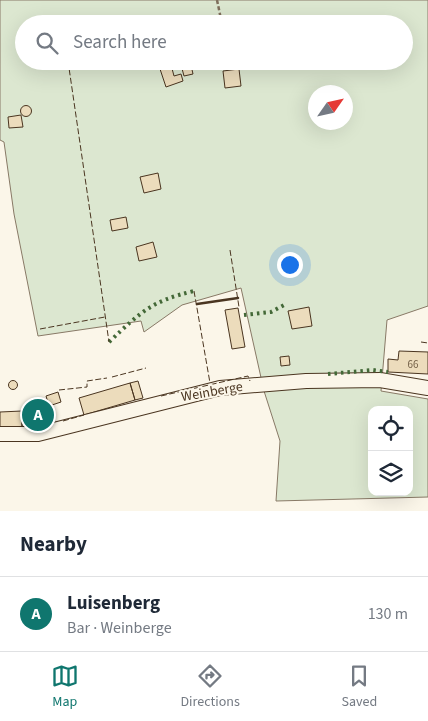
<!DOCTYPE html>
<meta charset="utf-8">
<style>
body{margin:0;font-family:"Source Sans 3",sans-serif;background:#f6f6f7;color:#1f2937}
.controls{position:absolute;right:15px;bottom:15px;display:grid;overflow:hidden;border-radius:10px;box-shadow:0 5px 20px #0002}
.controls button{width:45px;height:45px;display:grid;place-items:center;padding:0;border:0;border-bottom:1px solid #e0e1e3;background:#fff;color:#1f2937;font:25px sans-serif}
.compass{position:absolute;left:308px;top:85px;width:45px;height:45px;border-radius:50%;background:#fff;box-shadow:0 5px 20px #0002;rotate:56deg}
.you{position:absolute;left:289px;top:264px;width:18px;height:18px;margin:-12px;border:4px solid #fff;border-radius:50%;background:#1a73e8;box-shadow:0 0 0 8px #1a73e833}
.badge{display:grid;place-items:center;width:32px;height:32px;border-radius:50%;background:#0f766e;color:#fff;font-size:16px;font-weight:700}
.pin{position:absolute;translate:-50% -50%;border:2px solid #fff;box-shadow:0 1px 5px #0006}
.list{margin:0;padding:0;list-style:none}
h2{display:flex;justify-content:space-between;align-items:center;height:65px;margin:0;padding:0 20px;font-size:21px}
h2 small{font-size:16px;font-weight:400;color:#747a83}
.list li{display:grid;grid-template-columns:32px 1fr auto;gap:15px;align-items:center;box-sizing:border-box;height:75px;padding:0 20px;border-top:1px solid #e0e1e3}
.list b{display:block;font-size:19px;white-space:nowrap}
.list p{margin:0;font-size:16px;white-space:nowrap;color:#747a83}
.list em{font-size:16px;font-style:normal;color:#747a83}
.icon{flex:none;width:28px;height:28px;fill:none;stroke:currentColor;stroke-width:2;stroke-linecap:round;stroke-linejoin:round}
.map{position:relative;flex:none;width:428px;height:511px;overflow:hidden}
.search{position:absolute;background:#fff;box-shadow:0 5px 20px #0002;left:15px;right:15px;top:15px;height:55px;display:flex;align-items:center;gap:12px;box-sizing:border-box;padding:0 18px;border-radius:28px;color:#747a83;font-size:19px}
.sheet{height:140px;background:#fff}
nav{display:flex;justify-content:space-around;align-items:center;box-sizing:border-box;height:70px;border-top:1px solid #e0e1e3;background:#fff;font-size:14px;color:#747a83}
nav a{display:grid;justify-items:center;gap:2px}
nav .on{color:#0f766e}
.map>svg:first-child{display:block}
.green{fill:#dce7d0;stroke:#887966;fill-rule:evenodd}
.building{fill:#ecdcbc;stroke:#4a3520}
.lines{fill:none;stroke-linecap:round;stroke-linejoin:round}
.minor-casing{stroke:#4a3520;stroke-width:16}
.path{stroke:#7f6f5c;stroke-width:2.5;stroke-dasharray:4 2.5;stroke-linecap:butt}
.minor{stroke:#fbf6e9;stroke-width:14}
.hedge{stroke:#436837;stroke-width:4;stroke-dasharray:2.5 4;stroke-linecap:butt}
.fence{stroke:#4a3520;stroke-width:1;stroke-dasharray:6 2.5;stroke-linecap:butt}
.wall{stroke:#4a3520;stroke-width:2.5}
.labels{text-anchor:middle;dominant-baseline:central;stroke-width:4;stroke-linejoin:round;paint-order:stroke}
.number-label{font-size:11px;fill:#725f47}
.street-label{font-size:14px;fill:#4a3520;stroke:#fbf6e9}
</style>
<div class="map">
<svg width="428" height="511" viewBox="0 0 428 511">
<rect width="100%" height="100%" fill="#fbf6e9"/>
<!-- green -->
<path class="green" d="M0 0H428V306L387 320 381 391 428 399V497L276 501 280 441 264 391 241 288 182 305 144 332 141 321 38 336 14 214 4 142 0 140ZM24 24H404V61H24ZM316 92H346V122H316ZM372 410H409V492H372Z"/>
<!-- building -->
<path class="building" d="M170 61 174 76 181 74 183 81 166 87 158 63Z
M180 61H190L193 74 184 76Z
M239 69 241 86 225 88 223 71Z
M20.5 111a5.5 5.5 0 1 1 11 0a5.5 5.5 0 1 1-11 0Z
M21 115 23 127 9 128 8 117Z
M158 173 161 189 144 193 140 177Z
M126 217 128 228 112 231 110 220Z
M153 242 157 257 139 261 136 247Z
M309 307 312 326 292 329 288 311Z
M238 308 245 347 232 349 225 310Z
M399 351 428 352V374L388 372V359L398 360Z
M289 356 290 365 281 366 280 357Z
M8.5 385a4.5 4.5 0 1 1 9 0a4.5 4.5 0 1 1-9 0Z
M138 381 143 398 135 400 130 383Z
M130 383 135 400 84 415 79 398Z
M58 392 61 402 49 406 46 396Z
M22 411V428L0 429V412Z
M22 411H27L28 428H22Z"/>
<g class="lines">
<defs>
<path id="minor" d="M0 434H38L220 388 306 381 380 380 428 388"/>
</defs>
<!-- minor casing -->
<use href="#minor" class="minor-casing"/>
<!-- path -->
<path class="path" d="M217 0 222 24
M224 61V66"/>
<!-- minor -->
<use href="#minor" class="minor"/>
<!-- hedge -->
<path class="hedge" d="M244 315 271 312 284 305
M109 342C141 312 151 301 194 291
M328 374 373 370 388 372"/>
<!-- fence -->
<path class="fence" d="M68 61 109 342
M230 250 239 307
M194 291 210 383
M40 329 105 317
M421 342 428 343
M112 377 146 368
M59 390 87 387V381L107 378
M161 396 248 376 250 381
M46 404 47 425 51 424
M63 421 84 415"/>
<!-- wall -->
<path class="wall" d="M197 304 238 298"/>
</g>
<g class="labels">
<!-- number labels -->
<g class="number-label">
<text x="413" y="364">66</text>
</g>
<!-- street labels -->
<g class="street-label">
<text transform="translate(212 392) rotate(-10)">Weinberge</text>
</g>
</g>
</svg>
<div class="controls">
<button><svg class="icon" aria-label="locate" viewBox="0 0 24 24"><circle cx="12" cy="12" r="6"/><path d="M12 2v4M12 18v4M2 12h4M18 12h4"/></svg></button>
<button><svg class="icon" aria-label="layers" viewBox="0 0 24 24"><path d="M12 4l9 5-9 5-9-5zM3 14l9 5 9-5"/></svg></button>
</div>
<svg class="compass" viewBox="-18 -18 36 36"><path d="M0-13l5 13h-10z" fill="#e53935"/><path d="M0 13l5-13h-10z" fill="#747a83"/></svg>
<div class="you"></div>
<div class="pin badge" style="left:38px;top:415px">A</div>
<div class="search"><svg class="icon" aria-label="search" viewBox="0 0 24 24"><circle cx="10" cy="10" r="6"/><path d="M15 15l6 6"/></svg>Search here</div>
</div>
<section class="sheet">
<h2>Nearby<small></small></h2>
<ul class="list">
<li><span class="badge">A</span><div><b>Luisenberg</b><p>Bar · Weinberge</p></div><em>130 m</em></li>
</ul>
</section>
<nav>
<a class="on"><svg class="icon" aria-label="map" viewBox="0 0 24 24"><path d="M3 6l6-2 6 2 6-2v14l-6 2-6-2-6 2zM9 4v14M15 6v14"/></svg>Map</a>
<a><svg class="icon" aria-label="directions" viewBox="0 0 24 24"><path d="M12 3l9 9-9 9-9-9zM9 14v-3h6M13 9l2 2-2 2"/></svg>Directions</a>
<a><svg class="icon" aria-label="saved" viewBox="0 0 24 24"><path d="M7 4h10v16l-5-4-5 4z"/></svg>Saved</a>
</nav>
